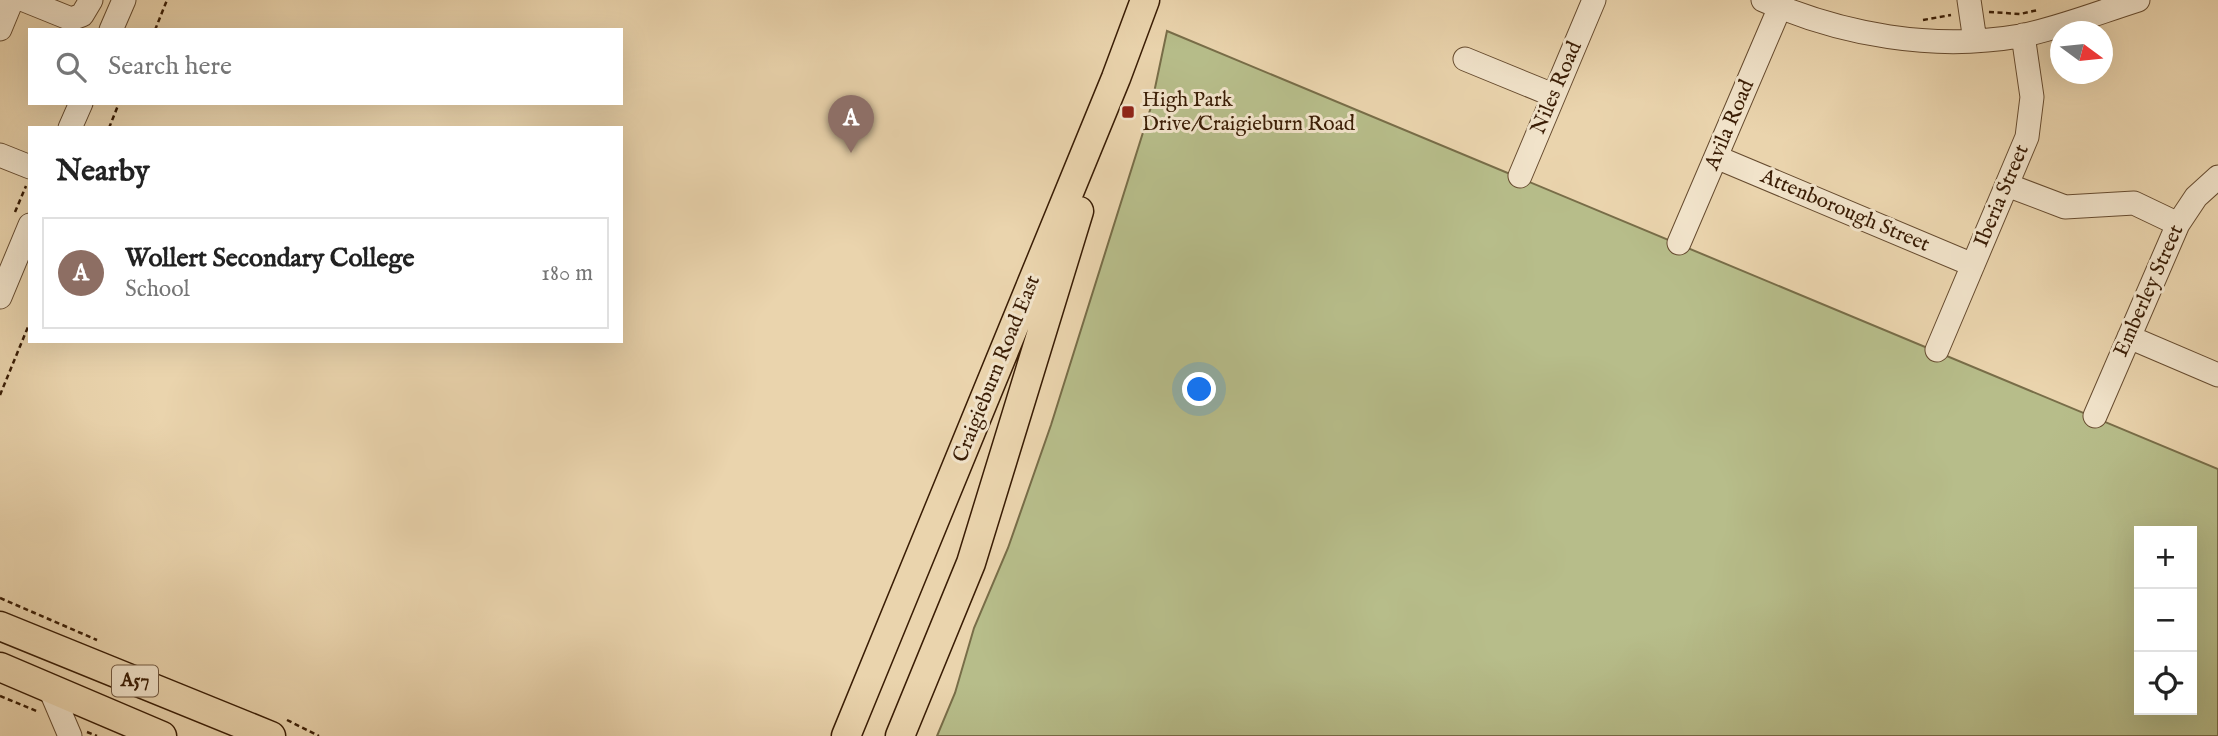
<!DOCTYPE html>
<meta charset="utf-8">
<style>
body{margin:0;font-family:"IM FELL English",serif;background:#f2f2f2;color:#222}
.controls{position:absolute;right:21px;bottom:21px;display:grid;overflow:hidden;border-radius:0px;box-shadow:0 7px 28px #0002}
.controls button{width:63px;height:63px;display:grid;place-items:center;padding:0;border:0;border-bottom:2px solid #e0e0e0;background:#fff;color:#222;font:35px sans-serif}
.compass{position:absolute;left:2050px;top:21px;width:63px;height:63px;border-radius:50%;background:#fff;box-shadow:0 7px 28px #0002;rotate:105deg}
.you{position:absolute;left:1200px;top:390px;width:24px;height:24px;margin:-18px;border:5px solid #fff;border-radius:50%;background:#1a73e8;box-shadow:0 0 0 10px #1a73e833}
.badge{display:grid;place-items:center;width:46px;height:46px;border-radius:50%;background:#b45309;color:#fff;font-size:23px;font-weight:700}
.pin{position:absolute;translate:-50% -58px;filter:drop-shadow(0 2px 4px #0008)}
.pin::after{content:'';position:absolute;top:37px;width:24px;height:21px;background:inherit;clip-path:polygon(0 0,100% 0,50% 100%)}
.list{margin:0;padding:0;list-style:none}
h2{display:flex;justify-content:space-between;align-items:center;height:91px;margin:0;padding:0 28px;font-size:30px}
h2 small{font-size:23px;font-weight:400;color:#767676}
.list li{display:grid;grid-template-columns:46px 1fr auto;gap:21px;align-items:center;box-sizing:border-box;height:112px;margin:0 14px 14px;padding:0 14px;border:2px solid #e0e0e0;border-radius:0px}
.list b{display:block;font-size:26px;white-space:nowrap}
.list p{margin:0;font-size:23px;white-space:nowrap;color:#767676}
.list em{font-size:23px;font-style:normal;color:#767676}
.icon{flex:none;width:38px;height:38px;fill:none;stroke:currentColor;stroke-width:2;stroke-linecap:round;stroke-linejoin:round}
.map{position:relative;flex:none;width:2218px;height:736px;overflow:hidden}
.search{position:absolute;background:#fff;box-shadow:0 7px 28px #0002;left:28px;top:28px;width:595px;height:77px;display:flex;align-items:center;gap:18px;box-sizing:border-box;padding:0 24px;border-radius:0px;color:#767676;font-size:26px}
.panel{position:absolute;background:#fff;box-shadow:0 7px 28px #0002;left:28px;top:126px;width:595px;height:217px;border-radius:0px}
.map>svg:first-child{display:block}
.green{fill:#b7bd8a;stroke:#786d48;stroke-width:2;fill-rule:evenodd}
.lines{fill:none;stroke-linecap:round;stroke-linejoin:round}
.minor-casing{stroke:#664b2f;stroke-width:25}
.major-casing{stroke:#3a1d05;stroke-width:31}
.path{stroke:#3a1d05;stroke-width:2.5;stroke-dasharray:5 3.5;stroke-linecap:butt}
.minor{stroke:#f1e3ca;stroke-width:23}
.major{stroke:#ead4ad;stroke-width:28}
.poi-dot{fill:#8f2418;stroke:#f1e3ca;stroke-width:2.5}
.labels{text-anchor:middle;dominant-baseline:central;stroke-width:6;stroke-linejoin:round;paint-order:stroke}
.shield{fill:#f1e3ca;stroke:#715840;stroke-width:2}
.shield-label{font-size:19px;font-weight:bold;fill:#3a1d05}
.street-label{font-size:21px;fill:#3a1d05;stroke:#f1e3ca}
.poi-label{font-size:21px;fill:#3a1d05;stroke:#f1e3ca;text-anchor:start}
</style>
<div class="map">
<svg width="2218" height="736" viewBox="0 0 2218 736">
<rect width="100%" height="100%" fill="#ead4ad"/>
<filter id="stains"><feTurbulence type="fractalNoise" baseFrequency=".00286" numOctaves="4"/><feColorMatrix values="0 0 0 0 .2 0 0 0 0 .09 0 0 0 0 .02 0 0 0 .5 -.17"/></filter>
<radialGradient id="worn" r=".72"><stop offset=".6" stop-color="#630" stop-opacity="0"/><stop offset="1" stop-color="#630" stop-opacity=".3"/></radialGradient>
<!-- green -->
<path class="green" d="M1167 31 2218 469V736H937L955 693 974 628 1008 548 1051 425 1151 107ZM2139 531H2192V710H2139Z"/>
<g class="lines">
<defs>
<path id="minor" d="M24 0 71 19 82 15 91 0
M1763 0C1843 35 1933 51 2020 36 2060 28 2100 12 2138 0
M1969 0 1975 41
M0 29 12 0
M111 30 124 0
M1465 59 1553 95
M70 128 81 103
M0 155 30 167
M1716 157 1973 265
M1520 176 1594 0
M2007 185 2065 207 2134 203 2178 224
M1679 243 1780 7
M0 297 30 225
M2129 337 2218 375
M1937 350 2027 137 2032 97 2023 35
M2095 416 2178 224 2196 197 2218 177
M50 689 70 736"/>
<path id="major" d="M0 626 271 736
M0 667 162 736
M846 736 1116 78 1145 0
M900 736 971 563 1079 211"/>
</defs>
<!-- minor casing -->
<use href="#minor" class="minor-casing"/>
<!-- major casing -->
<use href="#major" class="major-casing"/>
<!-- path -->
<path class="path" d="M1989 12 2020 14 2038 10
M1923 20 1951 15
M155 30 167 0
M109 128 119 103
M15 212 26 186
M0 395 30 322
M0 598 97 640
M0 696 39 712
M287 720 319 736
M87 732 97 736"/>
<!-- minor -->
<use href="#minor" class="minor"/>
<!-- major -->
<use href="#major" class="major"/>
</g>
<!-- markers -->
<rect class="poi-dot" x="1121" y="105" width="14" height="14" rx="3.5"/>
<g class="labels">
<!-- shield labels -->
<rect class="shield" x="112" y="665.5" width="46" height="31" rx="5"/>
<g class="shield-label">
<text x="135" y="681">A57</text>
</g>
<!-- street labels -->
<g class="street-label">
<text transform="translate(1557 88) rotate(-67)">Niles Road</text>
<text transform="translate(1730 125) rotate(-67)">Avila Road</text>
<text transform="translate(2002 196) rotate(-67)">Iberia Street</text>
<text transform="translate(1845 211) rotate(23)">Attenborough Street</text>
<text transform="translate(2149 291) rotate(-66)">Emberley Street</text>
<text transform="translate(997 369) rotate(-68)">Craigieburn Road East</text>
</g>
<!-- poi labels -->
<g class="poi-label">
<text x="1142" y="100">High Park<tspan x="1142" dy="24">Drive/Craigieburn Road</tspan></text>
</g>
</g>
<rect width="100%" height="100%" filter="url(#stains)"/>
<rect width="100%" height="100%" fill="url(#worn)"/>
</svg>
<div class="controls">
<button>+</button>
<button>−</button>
<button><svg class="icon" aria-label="locate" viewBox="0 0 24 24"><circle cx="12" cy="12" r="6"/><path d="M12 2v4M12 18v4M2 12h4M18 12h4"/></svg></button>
</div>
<svg class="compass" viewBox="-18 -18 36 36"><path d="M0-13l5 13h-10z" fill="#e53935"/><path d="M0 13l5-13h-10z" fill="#767676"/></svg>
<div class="you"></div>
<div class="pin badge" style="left:851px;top:153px;background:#8d6e63">A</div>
<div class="search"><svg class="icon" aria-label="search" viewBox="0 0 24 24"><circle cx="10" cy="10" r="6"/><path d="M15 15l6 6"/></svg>Search here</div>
<section class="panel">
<h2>Nearby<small></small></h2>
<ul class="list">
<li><span class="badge" style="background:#8d6e63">A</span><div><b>Wollert Secondary College</b><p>School</p></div><em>180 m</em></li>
</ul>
</section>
</div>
